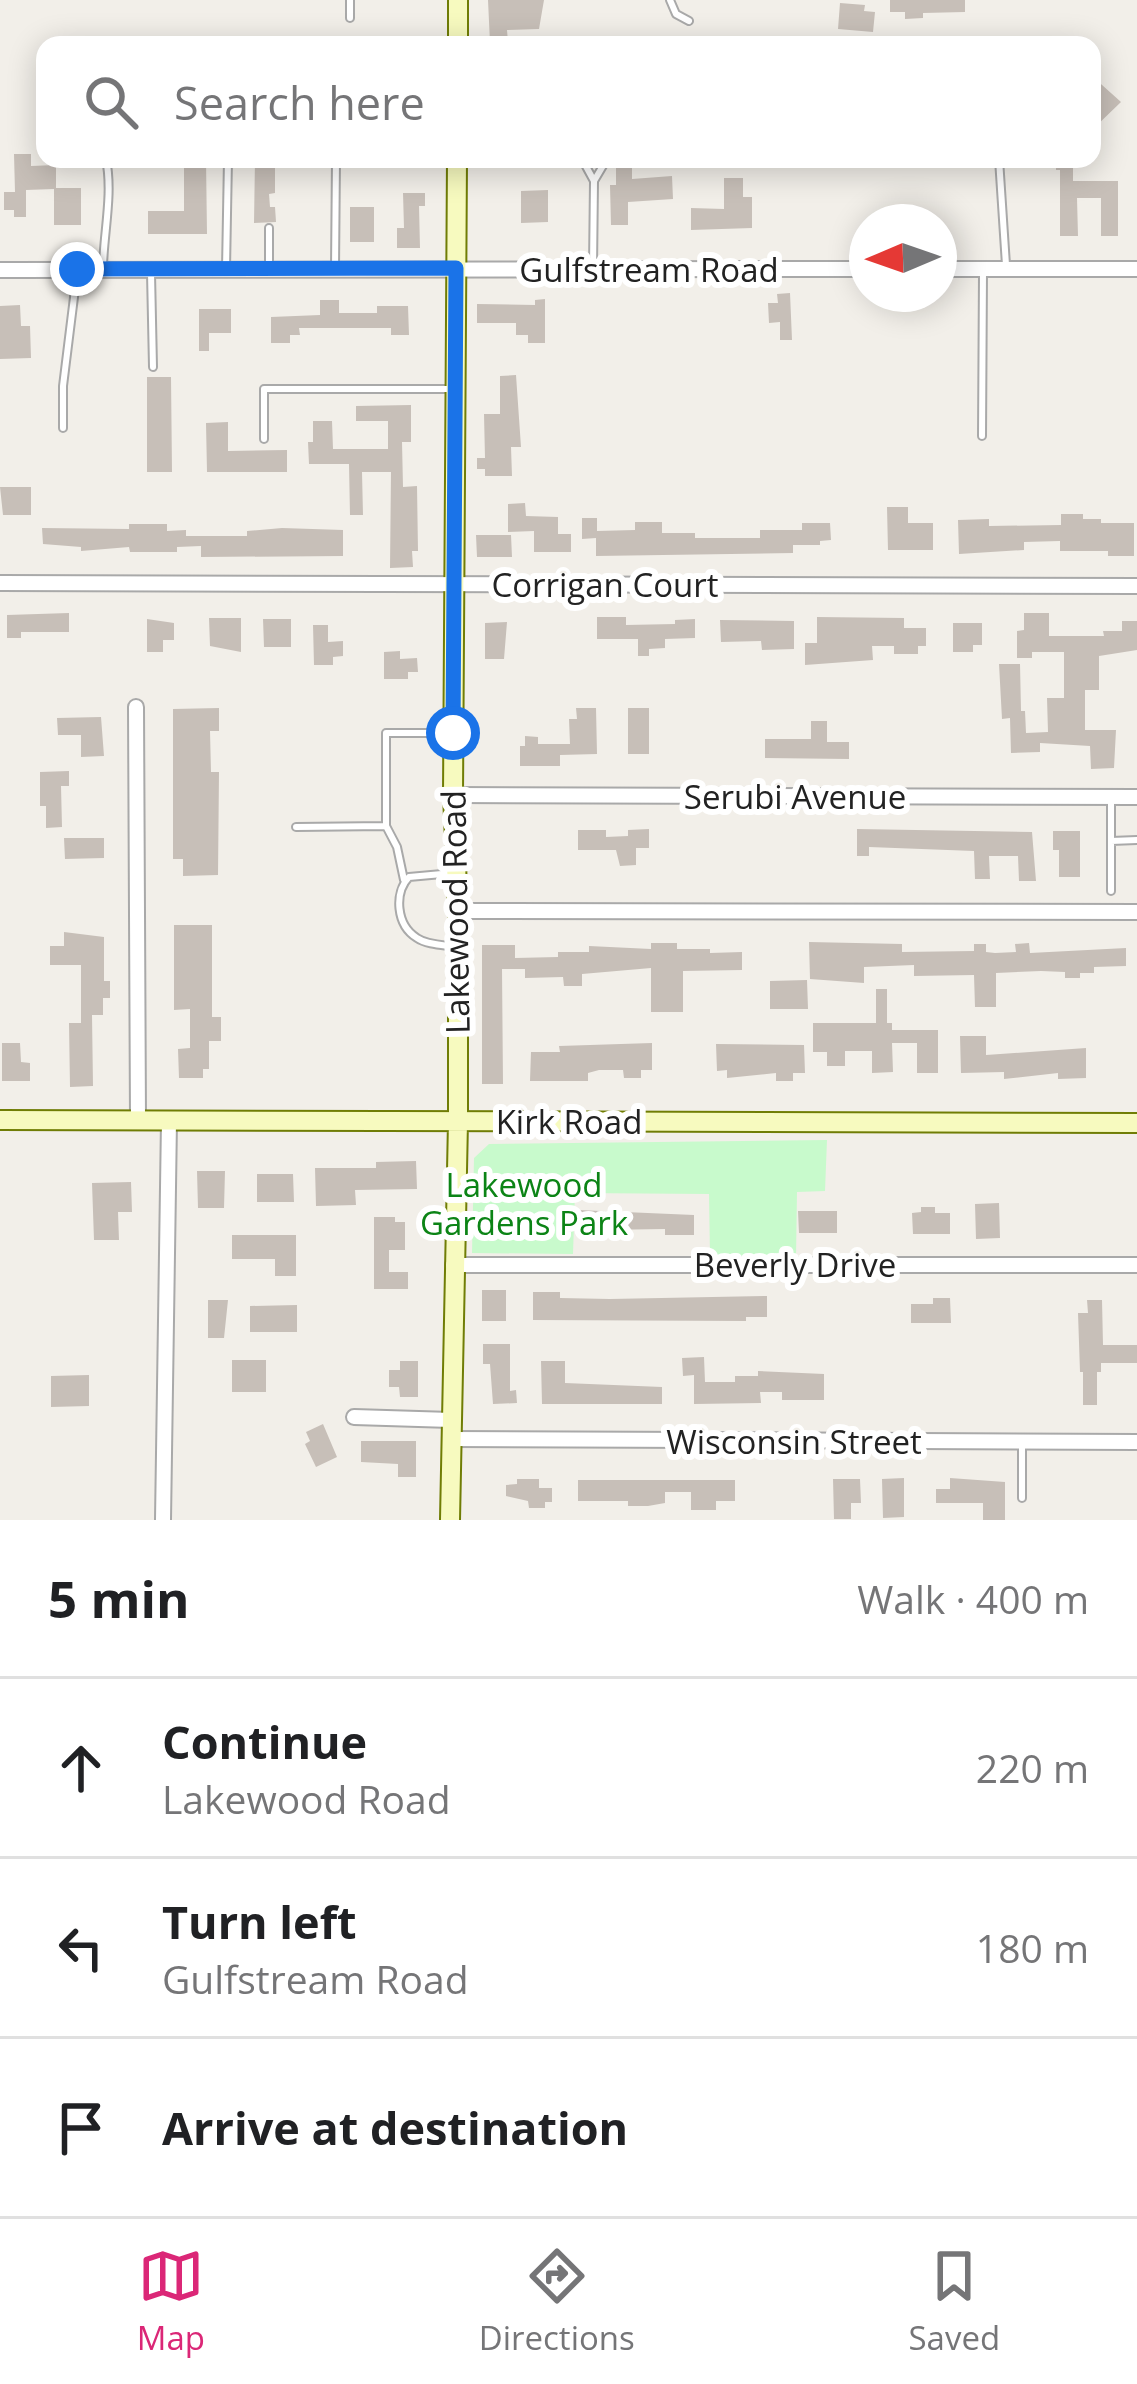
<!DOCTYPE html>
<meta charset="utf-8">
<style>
body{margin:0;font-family:"Open Sans",sans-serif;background:#f2f2f2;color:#202124}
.compass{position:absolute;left:849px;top:204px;width:108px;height:108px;border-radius:50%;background:#fff;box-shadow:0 6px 30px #0003;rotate:268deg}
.stop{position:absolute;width:36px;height:36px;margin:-27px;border:9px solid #1a73e8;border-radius:50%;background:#fff}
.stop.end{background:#1a73e8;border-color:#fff;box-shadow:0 3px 12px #0008}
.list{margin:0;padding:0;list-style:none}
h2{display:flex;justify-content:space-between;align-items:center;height:156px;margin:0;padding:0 48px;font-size:51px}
h2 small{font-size:39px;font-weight:400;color:#757577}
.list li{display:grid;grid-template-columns:78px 1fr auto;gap:36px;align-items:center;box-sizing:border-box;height:180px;padding:0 48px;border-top:3px solid #e0e0e0}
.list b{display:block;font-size:45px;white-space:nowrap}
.list p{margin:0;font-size:39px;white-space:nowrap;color:#757577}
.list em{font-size:39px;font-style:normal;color:#757577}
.icon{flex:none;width:66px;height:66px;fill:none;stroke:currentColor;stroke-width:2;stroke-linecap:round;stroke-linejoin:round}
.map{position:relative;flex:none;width:1137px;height:1520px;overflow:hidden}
.search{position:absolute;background:#fff;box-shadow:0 6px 30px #0003;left:36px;right:36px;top:36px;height:132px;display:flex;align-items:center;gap:30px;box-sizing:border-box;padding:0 42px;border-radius:24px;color:#757577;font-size:45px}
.sheet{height:696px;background:#fff}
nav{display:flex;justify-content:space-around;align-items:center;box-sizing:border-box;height:168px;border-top:3px solid #e0e0e0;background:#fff;font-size:33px;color:#757577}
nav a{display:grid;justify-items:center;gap:6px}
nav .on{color:#db2777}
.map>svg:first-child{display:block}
.park{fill:#c8facc}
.building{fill:#c7bfb8}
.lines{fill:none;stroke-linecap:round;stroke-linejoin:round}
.lane-casing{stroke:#a9a9a9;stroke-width:10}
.street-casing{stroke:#a9a9a9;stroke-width:18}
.secondary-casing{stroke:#707d05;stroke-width:22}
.lane{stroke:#fff;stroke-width:6}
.street{stroke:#fff;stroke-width:14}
.secondary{stroke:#f7fabf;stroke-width:18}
.route{stroke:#1a73e8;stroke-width:15}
.labels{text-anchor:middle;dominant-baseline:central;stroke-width:12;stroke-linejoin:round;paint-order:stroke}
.street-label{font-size:33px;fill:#222;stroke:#fff}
.park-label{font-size:33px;fill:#0c8416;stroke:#fff}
</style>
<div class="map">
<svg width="1137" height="1520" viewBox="0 0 1137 1520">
<rect width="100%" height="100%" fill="#f2efe9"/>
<!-- park -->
<path class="park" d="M827 1140 825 1191 797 1192 796 1258 710 1256 709 1194 575 1193 573 1254 472 1253 474 1158 489 1144Z"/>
<!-- building -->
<path class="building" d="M488 0H544L539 29 507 30 508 42 490 43Z
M890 0H965V12L923 13V18L905 19V12H890Z
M840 3 865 5 864 11 875 12 873 32 838 29Z
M1092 76 1121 102 1092 130Z
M14 154H31V166L56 165V188H81V225H54V189L26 190V217H14V210H4V192H15Z
M184 159H206L207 234H148V211H184Z
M255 159H275V193L269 194 270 207H275L276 222 254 223Z
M1056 159H1073V181H1118V236H1101V198H1077L1078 236H1060V170H1056Z
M616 163H632V179L672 176 673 199 628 202V225H611L610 185H616Z
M724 178H743V197H752V228L691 230V208L724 209Z
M548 190V222L521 223V191Z
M403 193H425V206H419L420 248H397V228H404Z
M350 207H374V242H350Z
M790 293 792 340H780V322L769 323 768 303H778L777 294Z
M545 299V343H528V335H516V323H477V304L535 305V300Z
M320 300H339V313H377V306H408L409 335H391V328H299L300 335H290V343H271V317L320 315Z
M20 305 21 326H30L31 358 0 359V306Z
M199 309H231V333H209V351H199Z
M516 375 521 447H511L512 476H485V469H477V458H485L484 414H500V376Z
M147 377H171L172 472H147Z
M411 405V442H402L403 487 417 486 418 551H412L413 567 390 568 391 472H362L363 515H350L349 464H309L308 442H313V421H332L333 449H388V421H356V406Z
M228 422V451L287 450V472H207L206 423Z
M0 487H31V515H3Z
M525 503 526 516 558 517V534H571V552H534V531L508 532V504Z
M887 507H908V523H933V550H888Z
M1061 514H1083V519H1101V523H1134V556H1108V551H1060V541L1024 542V550L959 554 958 520 989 519V526L1061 525Z
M582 518H597V531L635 530V522H662V533H695V538H760V530H802V523H830L831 540 820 541V545H793V553L596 556V538L582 539Z
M129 524H167V531L186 530V536H247V531L282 528 343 530V556L201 557V546L177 547V552H130L129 547 81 551V547L43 544 42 528 129 529Z
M476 535H511L512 557H477Z
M69 613V632H21V638H7V615Z
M1024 613H1049V636H1104L1103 631H1122V621H1137V650L1099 656V690H1085V730H1116L1114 768 1091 769 1090 746 1040 743V752L1011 753 1010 718 1002 719 999 664H1020L1021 711H1025L1026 733 1048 732 1047 698H1064V652H1032V658H1017V631L1024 630Z
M597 617H626V625L675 624V620L695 619V638L665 639V648L649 649V656H638V639H597Z
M817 617 904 618V628H926V646H918V654H894V646H872L873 660 805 665V643H817Z
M209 618H241V652L210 646Z
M147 619 174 623V640H163V652H147Z
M263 619H291V647H264Z
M720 620 794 621V649L762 650 761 641 721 642Z
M507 622 504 659H485V623Z
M953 623H982V645H973V652H953Z
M313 625H328V642L343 641V656L333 657V665H314Z
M400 651V659L417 658 418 672H408V679H384V652Z
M219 708V731H210L211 772H219L218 875 183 876V859H173V709Z
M576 708H596L597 754 560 755V766H520V746H525V736L538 737V744H570L569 719H577Z
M628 708H649V754H628Z
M101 717 104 756 81 757V735H58L57 718Z
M811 721H827V742H849V759L765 758V739H811Z
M69 771V786H61L62 827 46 828V806H40V772Z
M649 829V848H636V865L620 866 616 850H578V830H606V837L628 836V830Z
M857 829 1032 832 1036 881H1019L1018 856H989L990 879H975L974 851 869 847V856H857Z
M1053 831H1080V877H1059V850H1053Z
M64 838H104V858L65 859Z
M174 925H212V1017H221V1041H209V1069H203V1078H179L178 1049 190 1048V1009L174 1010Z
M64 932 104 937V981H110V998H103V1015H92L93 1086 70 1087 69 1023H81V965H50V946H64Z
M809 942 902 944V952L974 951V944H986V952L995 953 1016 952 1015 944 1029 943 1030 953 1126 948V966L1094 967V973H1080V978H1065V972L1041 971 996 973V1007H975L974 975 914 976V965L864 967V983L810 979Z
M651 943H677V949H710V953L742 952V970L683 971V1012H651V968L582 974V986H564L563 977 525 978V969H502L503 1084H482V945H515V958L558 957V952H589V946L651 949Z
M807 980 808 1009H770V981Z
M876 989H887V1023H892V1030H938V1073H917V1043H892L893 1072 872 1073V1051H845V1066H827V1052H813V1023H876Z
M960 1036H986V1055L1086 1048V1078L1058 1079V1073L1004 1079V1072L961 1073Z
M2 1043H20L21 1062 30 1063V1081H2Z
M652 1043V1070H641V1078H624L623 1070H599L588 1073V1081H530L531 1052H560L559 1046Z
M716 1044 804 1045 805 1073H793V1081H776V1073L727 1078V1070L717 1071Z
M416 1161 417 1189 355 1190 356 1205 316 1206 315 1168H376V1162Z
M197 1171H225L224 1208H198Z
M257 1174H293L294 1202H257Z
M131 1182 132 1212H118L119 1240H94L92 1183Z
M999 1203 1000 1238 976 1239 975 1204Z
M921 1207H935V1213H950V1234H913L912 1213 921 1212Z
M578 1210 694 1215V1235H665V1229L600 1230 601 1235 579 1236Z
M798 1211H837V1233H799Z
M374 1217H395V1222H405V1250H389V1272H408V1289H374Z
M232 1235H296V1276H275V1259H232Z
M482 1290H506V1321H482Z
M533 1292H560V1298L610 1299 767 1296V1317H746V1321L533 1320Z
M933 1298H950L951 1323H911V1304H933Z
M208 1300H228L224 1338H208Z
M1087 1300H1102L1103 1345H1137V1363H1101V1372H1097V1405H1083V1372H1080L1078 1313H1088Z
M297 1305V1332H250V1306Z
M483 1344H510V1391L516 1390 517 1403 493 1404 490 1364H483Z
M704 1357 705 1382H735V1376H758V1371L824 1374V1400H782V1392H760L761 1403 694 1404V1375L683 1376 682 1358Z
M232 1360H266V1392H232Z
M400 1361H418V1397H400L399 1387H389V1370H400Z
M541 1361H565V1383L662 1387V1404H542Z
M89 1375V1406L51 1407V1376Z
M323 1424 337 1457 316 1467 305 1444 310 1441 306 1432Z
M361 1441H416V1477H398V1464L361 1462Z
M904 1478V1517L883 1518 882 1479Z
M950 1478 1005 1482V1520H983V1503H936V1489H950Z
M517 1479H539V1488H552V1502H545V1508H529L528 1501 506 1496V1485L517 1484Z
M833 1479H860L861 1503H851V1519H834Z
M578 1480H735V1501H716V1510H691V1492H665V1503L648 1506H628V1501H578Z"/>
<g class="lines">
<defs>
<path id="lane" d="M350 0V18
M670 0 676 14 689 21
M582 159 594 181
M999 159 1006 265
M269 228V269
M103 266C104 231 113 193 106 159
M593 268 594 181 607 159
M226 269 228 159
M335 269 336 159
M151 273 153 367
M63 428V386L77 273
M982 436 983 273
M264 439V389H452
M386 826 397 847 404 880
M296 827 386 826V733H449
M1111 841 1137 840
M453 873 409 877C394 893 396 925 417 938 427 945 444 945 456 947
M1111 891V801
M1022 1498V1442"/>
<path id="street" d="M939 269H1137
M0 270 867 269
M0 583 1137 586
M136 707 138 1120
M453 795 1137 797
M458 911 1137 912
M453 1265H1137
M354 1417 451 1420
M451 1439 1137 1442
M163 1520 169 1121"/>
<path id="secondary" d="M458 45V0
M0 1120 1137 1123
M450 1520 458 1121V911L453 795 457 159"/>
</defs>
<!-- lane casing -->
<use href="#lane" class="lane-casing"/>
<!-- street casing -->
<use href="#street" class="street-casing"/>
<!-- secondary casing -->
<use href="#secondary" class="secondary-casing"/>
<!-- lane -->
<use href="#lane" class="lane"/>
<!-- street -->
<use href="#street" class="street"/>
<!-- secondary -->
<use href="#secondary" class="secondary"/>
</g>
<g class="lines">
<!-- route -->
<path class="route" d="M77 269 456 268 453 733"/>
</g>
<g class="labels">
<!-- street labels -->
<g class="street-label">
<text x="649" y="269">Gulfstream Road</text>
<text x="605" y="584">Corrigan Court</text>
<text x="795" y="796">Serubi Avenue</text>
<text transform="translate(455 912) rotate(-91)">Lakewood Road</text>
<text x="569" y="1121">Kirk Road</text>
<text x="795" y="1264">Beverly Drive</text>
<text x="794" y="1441">Wisconsin Street</text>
</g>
<!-- park labels -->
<g class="park-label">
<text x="524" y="1184">Lakewood<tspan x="524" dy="38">Gardens Park</tspan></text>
</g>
</g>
</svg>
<svg class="compass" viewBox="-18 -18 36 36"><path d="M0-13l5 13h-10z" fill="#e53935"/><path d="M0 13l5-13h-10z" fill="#757577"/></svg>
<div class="stop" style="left:453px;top:733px"></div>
<div class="stop end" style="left:77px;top:269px"></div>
<div class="search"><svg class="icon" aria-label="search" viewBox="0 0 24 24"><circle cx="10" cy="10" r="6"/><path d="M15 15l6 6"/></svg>Search here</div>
</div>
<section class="sheet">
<h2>5 min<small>Walk · 400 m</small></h2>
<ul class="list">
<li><svg class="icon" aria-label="ahead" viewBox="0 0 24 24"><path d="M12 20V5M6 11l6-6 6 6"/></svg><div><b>Continue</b><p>Lakewood Road</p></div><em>220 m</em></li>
<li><svg class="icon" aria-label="left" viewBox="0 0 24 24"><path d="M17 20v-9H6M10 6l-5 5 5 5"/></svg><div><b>Turn left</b><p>Gulfstream Road</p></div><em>180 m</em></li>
<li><svg class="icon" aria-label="arrive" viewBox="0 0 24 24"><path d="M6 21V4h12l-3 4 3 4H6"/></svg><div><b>Arrive at destination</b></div></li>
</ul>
</section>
<nav>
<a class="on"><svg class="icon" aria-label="map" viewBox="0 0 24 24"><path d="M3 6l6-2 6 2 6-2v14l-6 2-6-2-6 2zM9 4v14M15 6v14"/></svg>Map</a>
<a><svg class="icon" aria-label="directions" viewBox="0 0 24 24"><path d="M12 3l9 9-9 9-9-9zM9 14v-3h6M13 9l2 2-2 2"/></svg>Directions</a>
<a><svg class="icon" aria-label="saved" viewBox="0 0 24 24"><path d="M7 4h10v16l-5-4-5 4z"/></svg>Saved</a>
</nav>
